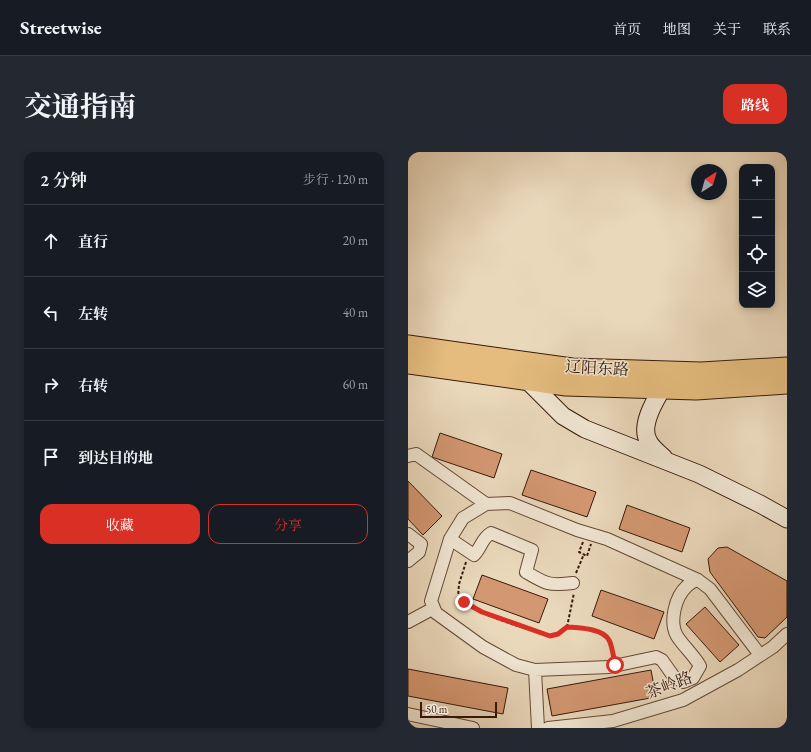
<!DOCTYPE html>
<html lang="zh">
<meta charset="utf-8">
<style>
body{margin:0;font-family:"EB Garamond","Noto Serif SC",serif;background:#242831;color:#f1f3f6}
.controls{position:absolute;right:12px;top:12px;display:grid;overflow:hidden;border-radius:8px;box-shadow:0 2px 6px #0003}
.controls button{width:36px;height:36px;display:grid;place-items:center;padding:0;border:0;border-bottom:1px solid #363941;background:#171b24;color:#f1f3f6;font:20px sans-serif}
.compass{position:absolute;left:283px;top:12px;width:36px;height:36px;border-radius:50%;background:#171b24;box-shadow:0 2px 6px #0003;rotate:37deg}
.scale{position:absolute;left:12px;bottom:10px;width:77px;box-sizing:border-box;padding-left:4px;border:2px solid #38190b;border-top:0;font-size:11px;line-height:14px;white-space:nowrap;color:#38190b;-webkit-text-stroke:3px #f1e6d3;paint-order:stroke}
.stop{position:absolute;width:12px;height:12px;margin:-9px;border:3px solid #d93025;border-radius:50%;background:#fff}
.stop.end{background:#d93025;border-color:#fff;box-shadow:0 1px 4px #0008}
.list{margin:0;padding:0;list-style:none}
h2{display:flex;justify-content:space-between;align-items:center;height:52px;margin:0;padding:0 16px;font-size:17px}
h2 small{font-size:13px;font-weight:400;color:#9ea1a6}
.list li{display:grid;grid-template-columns:26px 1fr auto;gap:12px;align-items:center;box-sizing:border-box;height:72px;padding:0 16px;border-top:1px solid #363941}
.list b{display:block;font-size:15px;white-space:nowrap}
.list em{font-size:13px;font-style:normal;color:#9ea1a6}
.actions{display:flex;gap:8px;padding:12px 16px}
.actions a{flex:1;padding:9px 0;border:1px solid #d93025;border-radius:12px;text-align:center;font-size:14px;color:#d93025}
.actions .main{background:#d93025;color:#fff}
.icon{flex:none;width:22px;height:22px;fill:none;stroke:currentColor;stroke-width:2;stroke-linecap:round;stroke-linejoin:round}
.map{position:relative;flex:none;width:379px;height:576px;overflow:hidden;border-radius:12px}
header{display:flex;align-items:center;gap:24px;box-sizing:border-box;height:56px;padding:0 20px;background:#171b24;border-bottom:1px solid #363941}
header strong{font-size:19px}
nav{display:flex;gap:22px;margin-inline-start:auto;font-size:14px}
.intro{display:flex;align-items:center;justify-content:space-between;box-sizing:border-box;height:96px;padding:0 24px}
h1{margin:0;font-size:28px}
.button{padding:10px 18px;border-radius:12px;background:#d93025;color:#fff;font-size:14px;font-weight:700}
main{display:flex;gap:24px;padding:0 24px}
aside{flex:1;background:#171b24;border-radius:12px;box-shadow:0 2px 6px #0003}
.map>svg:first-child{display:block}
.building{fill:#d39771;stroke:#38190b}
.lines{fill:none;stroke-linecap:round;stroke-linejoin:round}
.street-casing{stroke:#644937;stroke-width:14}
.secondary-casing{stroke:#38190b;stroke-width:19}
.primary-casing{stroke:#38190b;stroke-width:21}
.path{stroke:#38190b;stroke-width:2;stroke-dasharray:3 2;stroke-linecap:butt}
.street{stroke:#f1e6d3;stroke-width:12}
.secondary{stroke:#f1e6d3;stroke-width:17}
.primary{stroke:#e5bc7e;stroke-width:19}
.route{stroke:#d93025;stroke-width:5}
.labels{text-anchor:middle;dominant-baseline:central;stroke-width:3;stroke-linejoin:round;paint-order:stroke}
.street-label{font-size:16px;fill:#38190b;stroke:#f1e6d3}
</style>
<header>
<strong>Streetwise</strong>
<nav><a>首页</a><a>地图</a><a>关于</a><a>联系</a></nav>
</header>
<div class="intro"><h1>交通指南</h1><a class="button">路线</a></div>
<main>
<aside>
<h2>2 分钟<small>步行 · 120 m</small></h2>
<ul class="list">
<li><svg class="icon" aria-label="ahead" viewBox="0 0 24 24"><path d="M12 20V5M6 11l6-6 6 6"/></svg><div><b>直行</b></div><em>20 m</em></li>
<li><svg class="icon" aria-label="left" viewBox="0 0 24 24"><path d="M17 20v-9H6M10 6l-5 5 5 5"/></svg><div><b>左转</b></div><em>40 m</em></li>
<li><svg class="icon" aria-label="right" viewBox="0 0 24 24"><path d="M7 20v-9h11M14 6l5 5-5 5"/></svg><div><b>右转</b></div><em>60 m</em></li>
<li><svg class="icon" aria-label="arrive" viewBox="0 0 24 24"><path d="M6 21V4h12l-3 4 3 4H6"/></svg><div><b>到达目的地</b></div></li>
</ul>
<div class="actions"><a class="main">收藏</a><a>分享</a></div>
</aside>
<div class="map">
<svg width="379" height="576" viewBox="0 0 379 576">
<rect width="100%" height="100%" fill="#ead8bb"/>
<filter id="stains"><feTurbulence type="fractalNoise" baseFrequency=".005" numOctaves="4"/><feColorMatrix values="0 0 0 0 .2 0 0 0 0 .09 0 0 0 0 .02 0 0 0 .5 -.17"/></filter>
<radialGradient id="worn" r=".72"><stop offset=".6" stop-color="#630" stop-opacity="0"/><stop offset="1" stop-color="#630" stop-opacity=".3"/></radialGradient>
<!-- building -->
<path class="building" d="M32 281 94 302 86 326 24 305Z
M123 318 188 340 179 365 114 343Z
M0 329 34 364 15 383 0 367Z
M219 353 282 376 274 400 211 377Z
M319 395 379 429V465L357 486 350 485 302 420 300 407 310 396Z
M74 423 140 447 131 471 65 447Z
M193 438 256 460 246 487 184 464Z
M297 455 331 493 312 510 278 472Z
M0 517 100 536 95 562 0 544Z
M243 518 248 545 144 564 139 537Z"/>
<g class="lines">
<defs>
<path id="street" d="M0 304 8 302 78 352
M0 382 13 392 11 400 0 409
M42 387 66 403C73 396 74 386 83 381L124 398 118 420C138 432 141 434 165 431
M290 428C286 429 282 431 279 434 267 445 261 470 269 484 276 495 286 503 292 514L285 526 275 530 266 525 254 508 248 505 201 515 127 518 108 513 75 495 28 461 23 449 42 387 55 366 78 352 102 351 169 378 199 387 290 428 302 437 352 503
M0 470 26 456
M127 518 130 576
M0 562 65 576
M140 576 205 569 275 548 330 518 365 495 379 482"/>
<path id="secondary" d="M120 229 155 264 177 277 291 322 352 352 379 367
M254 237C246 250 231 275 241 290 244 296 251 301 256 306"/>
<path id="primary" d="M0 193 164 216 293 220 379 215
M0 212 158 234 288 238 379 232"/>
</defs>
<!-- street casing -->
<use href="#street" class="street-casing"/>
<!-- secondary casing -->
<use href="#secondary" class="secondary-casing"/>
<!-- primary casing -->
<use href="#primary" class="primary-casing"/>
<!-- path -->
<path class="path" d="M175 390 171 400 179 404 183 392
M58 410 51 432 50 445C70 464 114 475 142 484L150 482 159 475C172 476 192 475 201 487 203 491 204 498 205 503
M168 421 176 402
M159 475 166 441"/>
<!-- street -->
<use href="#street" class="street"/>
<!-- secondary -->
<use href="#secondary" class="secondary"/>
<!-- primary -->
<use href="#primary" class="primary"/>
</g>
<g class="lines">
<!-- route -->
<path class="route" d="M56 450 74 460 142 484 150 482 159 475C171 476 194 476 201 488 204 493 206 507 207 513"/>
</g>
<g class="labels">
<!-- street labels -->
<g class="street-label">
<text transform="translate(189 216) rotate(3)">辽阳东路</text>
<text transform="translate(261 533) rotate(-21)">茶岭路</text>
</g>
</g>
<rect width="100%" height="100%" filter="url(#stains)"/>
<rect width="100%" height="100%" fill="url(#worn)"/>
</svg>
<div class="controls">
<button>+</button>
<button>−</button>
<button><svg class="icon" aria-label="locate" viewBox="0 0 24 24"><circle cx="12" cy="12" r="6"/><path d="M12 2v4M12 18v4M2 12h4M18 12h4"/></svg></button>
<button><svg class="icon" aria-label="layers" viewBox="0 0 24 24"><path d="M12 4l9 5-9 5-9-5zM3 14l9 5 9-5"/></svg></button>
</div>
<svg class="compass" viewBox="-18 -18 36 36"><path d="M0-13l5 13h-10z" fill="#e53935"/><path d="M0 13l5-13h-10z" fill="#9ea1a6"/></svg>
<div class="scale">50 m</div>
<div class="stop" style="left:207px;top:513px"></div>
<div class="stop end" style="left:56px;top:450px"></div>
</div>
</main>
